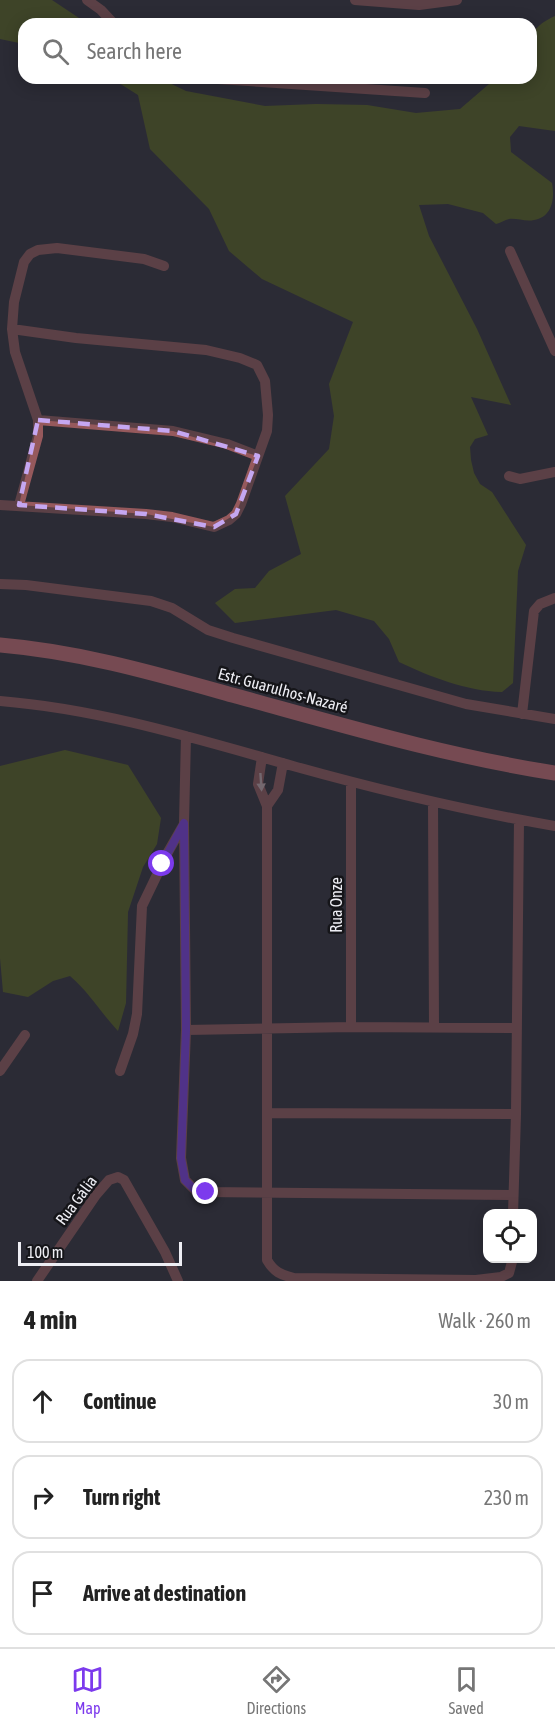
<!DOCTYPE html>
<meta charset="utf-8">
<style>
body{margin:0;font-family:"Asap Condensed",sans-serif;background:#f6f6f6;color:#222}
.controls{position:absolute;right:18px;bottom:18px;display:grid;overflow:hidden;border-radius:12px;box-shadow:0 3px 15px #0003}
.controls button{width:54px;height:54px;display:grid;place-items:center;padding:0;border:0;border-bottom:2px solid #e0e0e0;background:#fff;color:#222;font:30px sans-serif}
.scale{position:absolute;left:18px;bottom:15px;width:164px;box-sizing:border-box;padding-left:6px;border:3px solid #eeeef4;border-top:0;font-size:16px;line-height:21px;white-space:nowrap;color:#eeeef4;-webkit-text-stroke:4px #151519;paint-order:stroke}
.stop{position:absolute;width:18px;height:18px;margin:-14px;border:4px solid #7c3aed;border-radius:50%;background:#fff}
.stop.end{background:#7c3aed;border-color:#fff;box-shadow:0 2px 6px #0008}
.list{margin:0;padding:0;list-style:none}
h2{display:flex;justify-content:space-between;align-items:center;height:78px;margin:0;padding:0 24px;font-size:26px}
h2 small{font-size:20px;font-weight:400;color:#767676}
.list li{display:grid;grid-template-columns:39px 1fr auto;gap:18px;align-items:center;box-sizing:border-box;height:84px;margin:0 12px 12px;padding:0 12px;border:2px solid #e0e0e0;border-radius:18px}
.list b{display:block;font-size:22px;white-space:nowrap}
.list em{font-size:20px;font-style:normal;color:#767676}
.icon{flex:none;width:33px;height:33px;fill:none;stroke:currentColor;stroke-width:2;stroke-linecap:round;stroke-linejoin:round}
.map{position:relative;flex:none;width:555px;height:1281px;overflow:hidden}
.search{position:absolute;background:#fff;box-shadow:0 3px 15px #0003;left:18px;right:18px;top:18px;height:66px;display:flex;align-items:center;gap:15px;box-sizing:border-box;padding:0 21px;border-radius:18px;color:#767676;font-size:22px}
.sheet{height:366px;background:#fff}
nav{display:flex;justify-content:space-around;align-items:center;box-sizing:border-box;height:84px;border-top:2px solid #e0e0e0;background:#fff;font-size:16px;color:#767676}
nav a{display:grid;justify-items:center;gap:3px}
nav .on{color:#7c3aed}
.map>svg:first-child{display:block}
.forest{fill:#56621a}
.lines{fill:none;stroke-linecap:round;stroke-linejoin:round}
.street{stroke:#96595c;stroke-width:10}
.secondary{stroke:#d06f76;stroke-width:15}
.oneway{fill:#cbb2b7}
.route{stroke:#7c3aed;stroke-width:8}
.marked{fill:none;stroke:#c5a7f1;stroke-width:4.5;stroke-dasharray:12 8;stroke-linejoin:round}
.labels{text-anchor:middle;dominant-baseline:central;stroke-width:5;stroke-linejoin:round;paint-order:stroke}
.street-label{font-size:16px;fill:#eeeef4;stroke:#151519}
</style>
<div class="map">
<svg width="555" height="1281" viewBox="0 0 555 1281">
<rect width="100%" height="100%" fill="#2c2c35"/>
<!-- forest -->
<path class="forest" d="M0 0H52L88 24H24V44L0 39Z
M555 16V131L519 126 510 137 511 152 552 183C555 199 552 217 534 220 526 222 517 218 509 219 505 220 500 223 496 224L483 213 448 204 419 205 429 236 477 329 511 405 471 397 488 435 475 439 470 447 471 460 474 473 480 484 492 492 526 545 518 571 513 683 502 692C466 691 431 677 399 662L389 639 374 621 336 610 235 623 215 603 235 589 255 588 269 571 301 554 285 496 329 449 334 416 329 384 353 322 262 279 229 251 209 209 150 149 138 95 111 78H159L186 91 265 106 316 104 367 105 416 113 460 109 496 78H531C531 46 522 31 555 16Z
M65 750 128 765 161 818 157 844 143 867 128 912 126 1003 118 1031C101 1013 89 992 70 976L53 981 28 997 3 992 0 958V766Z"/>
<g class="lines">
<!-- street -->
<path class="street" d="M87 0 101 10 114 24
M355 0 419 5 457 0
M203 78 425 93
M510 251 555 351
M38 420 173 431 227 444 258 456
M509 476 520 479 555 472
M0 505 146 514 172 517 214 527 229 520 236 514 241 504 267 431 268 415 265 381 257 365 240 358 206 350 76 338 12 329
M19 505 38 436V420L15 352 12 329 14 302 24 262 30 254 38 250 57 248 144 259 164 266
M0 584 26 585 151 601 172 608 208 630 233 638 466 704 555 719
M0 701C100 709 197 739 293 766 379 790 467 811 555 826
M522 714 534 611 540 604 555 598
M186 736 184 823 186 1030 181 1158 185 1180 195 1190 206 1192 513 1195
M262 757 258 784 267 806V1260C274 1272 281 1275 294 1278L476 1280 501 1277 509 1273 513 1258
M351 782V1027
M433 802 434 1028
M267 806 278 790 283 763
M186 1030 351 1027 517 1028
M0 1071 25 1035
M120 1071 133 1034 137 1014 142 906 168 852 184 824
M267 1113 516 1114
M513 1214 516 1114 519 820
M37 1281 96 1195 109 1180 118 1177 124 1180 165 1252 178 1281"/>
<!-- secondary -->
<path class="secondary" d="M0 645C82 652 157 674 236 696 342 725 446 756 555 773"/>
</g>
<!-- one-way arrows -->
<defs><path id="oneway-solid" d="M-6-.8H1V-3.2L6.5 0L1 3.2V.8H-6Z" transform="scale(1.5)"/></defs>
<use class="oneway" href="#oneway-solid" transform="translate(261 782) rotate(86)"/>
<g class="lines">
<!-- route -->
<path class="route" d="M162 864 184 823 186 1030 181 1158 185 1180 195 1190 206 1192"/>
</g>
<!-- marked area -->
<path d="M0 0H555V1281H0ZM38 420 173 431 258 456 236 514 214 527 146 514 19 505Z" fill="#2c2c35" fill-opacity=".55" fill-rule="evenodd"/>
<path class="marked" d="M38 420 173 431 258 456 236 514 214 527 146 514 19 505Z"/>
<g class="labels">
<!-- street labels -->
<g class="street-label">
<text transform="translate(283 690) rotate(15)">Estr. Guarulhos-Nazaré</text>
<text transform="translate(336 905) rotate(-90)">Rua Onze</text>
<text transform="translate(76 1200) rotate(-53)">Rua Gália</text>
</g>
</g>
</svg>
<div class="controls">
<button><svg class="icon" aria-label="locate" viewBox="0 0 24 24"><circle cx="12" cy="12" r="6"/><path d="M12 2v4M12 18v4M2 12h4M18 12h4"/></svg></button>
</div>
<div class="scale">100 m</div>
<div class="stop" style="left:162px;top:864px"></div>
<div class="stop end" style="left:206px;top:1192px"></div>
<div class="search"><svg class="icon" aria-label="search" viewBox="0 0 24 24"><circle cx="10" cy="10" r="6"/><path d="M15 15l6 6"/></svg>Search here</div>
</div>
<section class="sheet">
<h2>4 min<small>Walk · 260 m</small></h2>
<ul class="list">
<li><svg class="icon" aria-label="ahead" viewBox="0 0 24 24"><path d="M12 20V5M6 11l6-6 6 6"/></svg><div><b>Continue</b></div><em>30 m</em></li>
<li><svg class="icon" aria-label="right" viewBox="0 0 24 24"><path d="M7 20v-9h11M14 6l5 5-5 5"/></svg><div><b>Turn right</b></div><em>230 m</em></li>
<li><svg class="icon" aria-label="arrive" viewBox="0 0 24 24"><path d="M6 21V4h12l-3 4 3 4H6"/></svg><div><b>Arrive at destination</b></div></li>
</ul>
</section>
<nav>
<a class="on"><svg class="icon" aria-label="map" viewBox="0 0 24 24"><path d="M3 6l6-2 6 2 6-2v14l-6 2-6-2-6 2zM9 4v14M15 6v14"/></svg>Map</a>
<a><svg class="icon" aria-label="directions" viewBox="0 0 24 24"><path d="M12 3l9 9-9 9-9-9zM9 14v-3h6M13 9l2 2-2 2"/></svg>Directions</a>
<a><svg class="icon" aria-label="saved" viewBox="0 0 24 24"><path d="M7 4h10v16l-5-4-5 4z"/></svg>Saved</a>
</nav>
